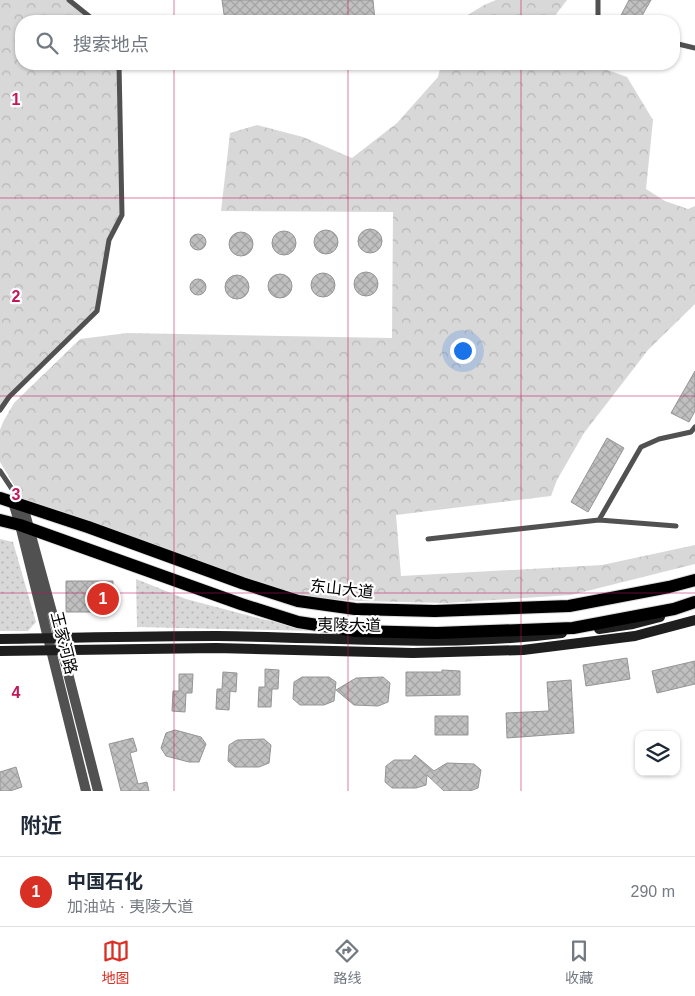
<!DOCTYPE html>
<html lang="zh">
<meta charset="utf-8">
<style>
body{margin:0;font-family:Arial,"Noto Sans SC",sans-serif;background:#f2f2f3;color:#1f2937}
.controls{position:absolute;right:15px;bottom:15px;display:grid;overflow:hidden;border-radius:10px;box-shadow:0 1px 4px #0004}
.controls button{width:45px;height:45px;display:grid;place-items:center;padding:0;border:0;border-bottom:1px solid #e0e1e3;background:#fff;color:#1f2937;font:25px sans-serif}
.you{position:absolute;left:462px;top:350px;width:18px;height:18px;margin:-12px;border:4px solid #fff;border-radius:50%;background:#1a73e8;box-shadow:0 0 0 8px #1a73e833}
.badge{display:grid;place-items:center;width:32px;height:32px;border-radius:50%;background:#d93025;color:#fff;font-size:16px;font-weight:700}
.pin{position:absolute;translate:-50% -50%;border:2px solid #fff;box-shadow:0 1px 5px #0006}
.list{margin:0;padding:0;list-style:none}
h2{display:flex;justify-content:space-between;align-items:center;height:65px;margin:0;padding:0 20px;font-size:21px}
h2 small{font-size:16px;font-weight:400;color:#747a83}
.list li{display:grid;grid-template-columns:32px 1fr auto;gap:15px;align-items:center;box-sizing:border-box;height:70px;padding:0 20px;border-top:1px solid #e0e1e3}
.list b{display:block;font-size:19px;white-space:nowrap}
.list p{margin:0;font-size:16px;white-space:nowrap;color:#747a83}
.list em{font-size:16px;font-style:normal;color:#747a83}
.icon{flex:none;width:28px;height:28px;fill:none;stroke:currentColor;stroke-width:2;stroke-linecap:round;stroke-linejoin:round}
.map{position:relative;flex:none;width:695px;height:791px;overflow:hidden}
.search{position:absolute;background:#fff;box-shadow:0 1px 4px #0004;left:15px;right:15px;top:15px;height:55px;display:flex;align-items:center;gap:12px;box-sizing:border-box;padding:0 18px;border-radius:20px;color:#747a83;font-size:19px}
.sheet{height:135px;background:#fff}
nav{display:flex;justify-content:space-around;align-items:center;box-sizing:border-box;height:70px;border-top:1px solid #e0e1e3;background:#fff;font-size:14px;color:#747a83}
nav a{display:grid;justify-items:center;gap:2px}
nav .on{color:#d93025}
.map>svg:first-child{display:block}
.grass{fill:url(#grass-dots)}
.forest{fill:url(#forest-crowns)}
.building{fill:url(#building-cross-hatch);stroke:#959595}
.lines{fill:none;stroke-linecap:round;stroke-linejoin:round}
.primary-casing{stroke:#dbdbdb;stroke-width:14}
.service{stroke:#515151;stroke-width:5}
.tertiary{stroke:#515151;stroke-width:10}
.secondary{stroke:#1e1e1e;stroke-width:10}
.primary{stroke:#000;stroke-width:12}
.grid{fill:none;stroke:#c2185b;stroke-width:1;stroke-opacity:0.55}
.labels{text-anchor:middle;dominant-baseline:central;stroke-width:4.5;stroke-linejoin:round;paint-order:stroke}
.street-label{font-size:16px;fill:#000;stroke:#fff}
.grid-label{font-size:16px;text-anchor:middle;font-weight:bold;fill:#c2185b;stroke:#fff;stroke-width:4.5;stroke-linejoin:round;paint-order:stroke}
</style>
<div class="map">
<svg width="695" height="791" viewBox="0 0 695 791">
<defs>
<pattern id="grass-dots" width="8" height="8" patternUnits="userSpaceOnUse" patternTransform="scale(1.25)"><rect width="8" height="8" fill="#d8d8d8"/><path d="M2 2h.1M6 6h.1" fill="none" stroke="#b8b8b8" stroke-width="1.8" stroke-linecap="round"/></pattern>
<pattern id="forest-crowns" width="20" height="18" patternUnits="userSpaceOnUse" patternTransform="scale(1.25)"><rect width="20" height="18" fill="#d8d8d8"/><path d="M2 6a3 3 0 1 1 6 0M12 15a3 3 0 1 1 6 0" fill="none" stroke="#b8b8b8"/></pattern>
<pattern id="building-cross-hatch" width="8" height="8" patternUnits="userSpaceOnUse" patternTransform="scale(1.25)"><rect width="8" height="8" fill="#c0c0c0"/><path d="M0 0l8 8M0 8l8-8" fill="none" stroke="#a3a3a3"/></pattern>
</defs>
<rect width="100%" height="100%" fill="#fff"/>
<!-- grass -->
<path class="grass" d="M0 539 13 542 36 622 28 631H0Z
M136 579 186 599 258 618 316 631 137 627Z"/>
<!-- forest -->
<path class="forest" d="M0 0H69L95 21H21V64H119L122 215 109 240 97 311 9 397 0 410Z
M496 0H567L551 21H458L484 5Z
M441 64H591L627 77 653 120 646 189 665 201 688 209 695 206V304L648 350 584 433 557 480 551 496 396 515 401 576 602 565 695 545V564L571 595 446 603 360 601 299 597 25 503 0 462V430L3 422 14 403 80 339 127 333 392 338 393 212 221 211 230 133 257 125 303 137 352 158 397 123 438 77Z"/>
<!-- building -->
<path class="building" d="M222 0H373L375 21H225Z
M629 0H651L639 21H618Z
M358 241a12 12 0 1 1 24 0a12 12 0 1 1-24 0Z
M314 242a12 12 0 1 1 24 0a12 12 0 1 1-24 0Z
M272 243a12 12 0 1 1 24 0a12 12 0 1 1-24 0Z
M229 244a12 12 0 1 1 24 0a12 12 0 1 1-24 0Z
M190 242a8 8 0 1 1 16 0a8 8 0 1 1-16 0Z
M354 284a12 12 0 1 1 24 0a12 12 0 1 1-24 0Z
M311 285a12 12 0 1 1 24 0a12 12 0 1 1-24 0Z
M268 286a12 12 0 1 1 24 0a12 12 0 1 1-24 0Z
M225 287a12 12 0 1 1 24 0a12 12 0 1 1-24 0Z
M190 287a8 8 0 1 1 16 0a8 8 0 1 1-16 0Z
M695 371V411L689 422 671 413Z
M607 438 624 448 588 512 571 502Z
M66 581H113V612H66Z
M627 658 630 679 586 686 583 665Z
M695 661V684L657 693 652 671Z
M265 669 279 670 278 689H272L271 707H258L259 687H265Z
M442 670 460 671V695L406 696V672H442Z
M223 672 237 673 236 692 230 691 229 710 216 709 217 689H222Z
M179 674H193L192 693H186L185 712 172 711 173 691H179Z
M302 677H329L336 682 334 701 324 705H300L293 699 294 682Z
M383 677 390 683 388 702 378 706 354 705 336 690 356 678Z
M571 680 574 733 507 738 506 713 549 711 547 682Z
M435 716H468V735H435Z
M175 730 201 737 206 744 199 762H189L166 756 161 748 166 733Z
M133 738 137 751 130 753 138 784 147 782 149 791H121L109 744Z
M264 739 271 745 269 763 259 767H235L228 761 229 745 237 740Z
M415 755 434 771 447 763 474 764 481 770 478 788 470 791H444L427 775 426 785 416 788H392L385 782 386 766 394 760H411Z
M16 767 22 787 10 791H0V772Z"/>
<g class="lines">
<defs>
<path id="primary" d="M0 498 88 527 242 583 298 601 355 609 435 611 569 606 669 587 695 580
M0 520 20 525 241 604 298 622 356 631 437 633 573 628 674 609 695 602"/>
</defs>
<!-- primary casing -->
<use href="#primary" class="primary-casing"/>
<!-- service -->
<path class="service" d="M69 0 95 21
M598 0V21
M674 43 695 48
M0 410 9 397 97 311 109 240 122 215 119 64
M0 471 20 501
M599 520 641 447 659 439 691 432 695 427
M428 539 599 520 676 526"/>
<!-- tertiary -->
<path class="tertiary" d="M13 502 20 525 86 791
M23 506 59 638 98 791"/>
<!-- secondary -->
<path class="secondary" d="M599 629 633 624 660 617
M0 639C72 638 144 636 217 636 332 637 447 648 562 633
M0 651 216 648 413 653 523 650 635 636 695 620"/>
<!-- primary -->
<use href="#primary" class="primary"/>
</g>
<!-- grid -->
<path class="grid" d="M174 0V21M348 0V21M521 0V21M174 64V791M348 64V791M521 64V791M0 198H695M0 396H695M0 593H695"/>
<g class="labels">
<!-- street labels -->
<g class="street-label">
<text transform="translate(342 589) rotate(6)">东山大道</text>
<text transform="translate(349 625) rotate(1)">夷陵大道</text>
<text transform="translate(64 643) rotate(76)">王家河路</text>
</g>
</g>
<g class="grid-label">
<text x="16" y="105">1</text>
<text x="16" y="302">2</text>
<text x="16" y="500">3</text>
<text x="16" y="698">4</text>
</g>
</svg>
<div class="controls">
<button><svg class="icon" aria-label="layers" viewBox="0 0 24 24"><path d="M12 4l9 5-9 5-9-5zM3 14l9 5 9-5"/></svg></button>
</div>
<div class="you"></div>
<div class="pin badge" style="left:103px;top:599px">1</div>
<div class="search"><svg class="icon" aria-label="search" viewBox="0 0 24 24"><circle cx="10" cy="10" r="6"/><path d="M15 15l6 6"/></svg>搜索地点</div>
</div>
<section class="sheet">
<h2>附近<small></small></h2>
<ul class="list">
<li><span class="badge">1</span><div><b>中国石化</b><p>加油站 · 夷陵大道</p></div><em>290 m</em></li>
</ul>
</section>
<nav>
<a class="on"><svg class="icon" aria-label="map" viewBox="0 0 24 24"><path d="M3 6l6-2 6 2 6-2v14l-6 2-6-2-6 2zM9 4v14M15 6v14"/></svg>地图</a>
<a><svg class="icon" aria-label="directions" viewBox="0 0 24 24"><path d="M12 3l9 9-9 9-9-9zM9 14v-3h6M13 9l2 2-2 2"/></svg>路线</a>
<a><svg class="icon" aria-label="saved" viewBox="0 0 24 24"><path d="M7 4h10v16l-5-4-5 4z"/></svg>收藏</a>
</nav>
